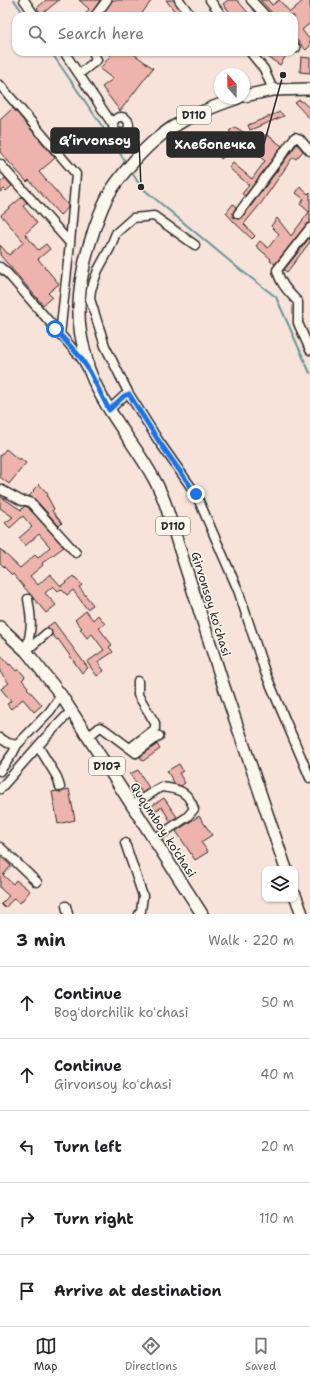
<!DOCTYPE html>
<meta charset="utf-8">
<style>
body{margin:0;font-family:"Shantell Sans",sans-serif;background:#f2f2f2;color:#202124}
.controls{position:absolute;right:12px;bottom:12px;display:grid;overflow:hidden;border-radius:8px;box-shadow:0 1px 3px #0004}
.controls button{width:36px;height:36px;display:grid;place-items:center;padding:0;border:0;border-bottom:1px solid #e0e0e0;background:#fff;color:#202124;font:20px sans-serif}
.compass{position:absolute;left:214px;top:68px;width:36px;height:36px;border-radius:50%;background:#fff;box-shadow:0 1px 3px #0004;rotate:339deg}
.stop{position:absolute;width:12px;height:12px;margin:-9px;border:3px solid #1a73e8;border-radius:50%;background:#fff}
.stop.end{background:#1a73e8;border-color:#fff;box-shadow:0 1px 4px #0008}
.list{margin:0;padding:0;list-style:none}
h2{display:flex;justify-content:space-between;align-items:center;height:52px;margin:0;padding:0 16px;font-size:17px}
h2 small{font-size:13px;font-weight:400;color:#757577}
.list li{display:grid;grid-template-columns:26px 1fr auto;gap:12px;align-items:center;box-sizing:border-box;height:72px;padding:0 16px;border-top:1px solid #e0e0e0}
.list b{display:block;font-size:15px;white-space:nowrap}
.list p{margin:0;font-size:13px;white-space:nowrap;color:#757577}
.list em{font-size:13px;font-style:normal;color:#757577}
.icon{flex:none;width:22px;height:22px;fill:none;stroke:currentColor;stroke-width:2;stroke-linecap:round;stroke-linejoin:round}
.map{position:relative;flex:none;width:310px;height:914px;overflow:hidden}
.search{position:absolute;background:#fff;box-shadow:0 1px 3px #0004;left:12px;right:12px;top:12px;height:44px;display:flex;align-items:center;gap:10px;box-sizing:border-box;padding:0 14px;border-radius:12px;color:#757577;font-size:15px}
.sheet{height:412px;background:#fff}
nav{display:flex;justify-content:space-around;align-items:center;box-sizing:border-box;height:56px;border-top:1px solid #e0e0e0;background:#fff;font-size:11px;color:#757577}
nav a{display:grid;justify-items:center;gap:2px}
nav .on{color:#2b2b2b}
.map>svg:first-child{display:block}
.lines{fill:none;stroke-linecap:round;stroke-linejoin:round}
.stream{stroke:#67989e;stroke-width:2}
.building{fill:#eeb3ad;stroke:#2b2b2b}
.minor-casing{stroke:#2b2b2b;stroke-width:11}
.major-casing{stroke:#2b2b2b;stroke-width:14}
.minor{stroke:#fbf7ec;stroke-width:8}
.major{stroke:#fbf7ec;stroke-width:11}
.route{stroke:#1a73e8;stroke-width:5}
.labels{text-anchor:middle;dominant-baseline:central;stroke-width:3;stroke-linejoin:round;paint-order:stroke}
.shield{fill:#fbf7ec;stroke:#696865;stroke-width:1}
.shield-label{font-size:11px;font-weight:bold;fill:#2b2b2b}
.street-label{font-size:12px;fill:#2b2b2b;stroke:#fbf7ec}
.leader{fill:none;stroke:#2b2b2b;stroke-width:1.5}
.callout-dot{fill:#2b2b2b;stroke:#fbf7ec;stroke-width:1.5}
.callout{fill:#2b2b2b;stroke:#2b2b2b;stroke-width:1.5}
.callout-label{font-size:13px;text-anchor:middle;font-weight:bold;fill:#fff}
</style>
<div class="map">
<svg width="310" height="914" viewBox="0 0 310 914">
<rect width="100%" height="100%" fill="#f7e3d9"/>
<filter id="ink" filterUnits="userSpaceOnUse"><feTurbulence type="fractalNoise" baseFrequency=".025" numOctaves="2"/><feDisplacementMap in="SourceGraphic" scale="8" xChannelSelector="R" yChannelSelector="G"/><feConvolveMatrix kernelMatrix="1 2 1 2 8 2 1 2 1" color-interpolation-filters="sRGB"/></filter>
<g filter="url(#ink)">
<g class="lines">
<!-- stream -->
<path class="stream" d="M14 0 25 16
M51 52 113 142 126 163
M131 171 141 187 238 268 276 297 310 373"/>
</g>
<!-- building -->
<path class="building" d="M46 0H59L42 14 37 8Z
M79 0H100L90 16H84L89 9Z
M112 0H152L140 16H102Z
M166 0H174L184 16H178Z
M228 0H237L251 16H233L223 4Z
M260 0H268L272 5 279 0 290 12 304 0H310V23L302 30 310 40V46L306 50 294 37V16H275Z
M113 52H131L153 68 120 111 102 87 113 79 100 69Z
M264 52H284L287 54 280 65 268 57Z
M301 57 310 58V73L300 72Z
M299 100 303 102 310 109V119L295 103Z
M13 108 55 158 39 172 68 205V208L60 215 29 180 27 182 0 152V120Z
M280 112 284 116 250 130 248 125Z
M235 127 245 133 243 134 248 138 242 142 229 131Z
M266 134 282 146 245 196 242 194 249 185 229 168 233 163 252 179 265 161 247 146 251 140 258 146Z
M214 141 226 155 221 159 210 144Z
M297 144 303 151 296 159 293 157 262 202 244 224 255 236 252 239 235 223 226 213 233 204 236 207 233 213V217L238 219 242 218Z
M5 178 12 186 6 191 4 189 0 192V183Z
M300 187 308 194 310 192V223L306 225 275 264 270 261 271 259 256 246 260 241 268 248 279 234 271 226 277 218 291 236 309 212 300 204 304 199 296 193Z
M22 197 27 203 23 206 37 223 25 234 38 250 46 244 50 249 38 259 59 284 48 293 52 297 43 305 0 255V245L9 255 24 242 1 215Z
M310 237V242L287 272 284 270Z
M6 449 19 460 20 458 26 463 9 484 0 477V456Z
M39 484 48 494 47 496 54 509 52 511 62 523 59 526 35 499 29 496 34 491 33 490Z
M0 496 21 510 25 506 28 507 64 547 42 563 43 565 30 576 38 585 50 574 61 586 74 576 82 585 79 587 93 605 87 609 73 590 67 595 61 589 58 591 53 586 45 593 56 605 46 613 13 574 12 575 0 563V549L20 568 35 555 38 558 50 547 39 534 25 546 19 538 32 527 23 516 10 528 5 523 13 517 0 508Z
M86 611 93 620 98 615 105 624 99 628 112 645 109 647 113 652 98 662 104 671 97 676 87 662 104 650 92 634 87 638 80 629 82 628 75 620Z
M54 622 88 668 82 673 58 639 57 640 52 634 51 630 47 627Z
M0 654 9 665 10 664 16 671 18 669 22 673 25 677 22 680 28 687 27 688 42 705 34 712 23 699 11 709 7 704 11 701 1 689 9 683 0 672Z
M157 744 160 749 143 761 140 757Z
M179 764 183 771 179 773 185 783 181 786 175 784 167 771Z
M138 770 149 788 142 793 130 774Z
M69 789 75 820 58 824 52 792 57 791 61 792Z
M164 798 177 817 170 821 162 807 153 812 150 807Z
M199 816 212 835 201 842 208 852 195 860 176 831Z
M0 856 11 866 3 875 13 884 16 880 30 891 20 903 14 898 5 908 1 904 9 896 0 888Z"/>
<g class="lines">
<defs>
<path id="minor" d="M24 0 35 16
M179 0 191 16
M210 0 222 16
M251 0 266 16
M95 16 107 0
M294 46 296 48
M64 52 113 125
M250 52 264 69 273 90
M79 74 97 60 93 52
M0 85 76 174 70 243 60 335
M113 125a8 8 0 1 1 16 0a8 8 0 1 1-16 0Z
M0 164 70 243
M238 214 295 137 300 139 310 151
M310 228 277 270C280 284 289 292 298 302V323L310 350
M0 267 8 274 81 358 87 368
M129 394 105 346 90 299 91 290 98 270 110 248 116 233 133 218 154 216 195 245
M109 410 124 396 129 394 158 440 196 494 238 590 265 672 310 778
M0 489 22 501H27L31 503 76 553
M26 651C32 628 32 621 28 599
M26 651 47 633
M88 737 100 727 104 729 136 753 159 736
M0 738 8 743 17 745 50 711 61 695
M38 746 57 777 60 787
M130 748 155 729V723L138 695V681
M0 771 13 753 17 745
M0 789 46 737 71 711
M132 806 161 787C179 789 188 791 194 809L187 817 154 839
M125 843 143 896 141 911 139 914
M0 847 37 882
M66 906 68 914"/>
<path id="major" d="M244 96 273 90 310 89
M238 98C209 108 178 120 154 141 141 152 118 178 109 194 103 204 99 216 95 227 81 267 72 311 85 352 87 358 87 366 90 372 105 411 134 442 154 479 158 486 162 495 165 503L223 684 286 869
M0 627 26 651 61 695 202 914
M295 895 302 914"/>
</defs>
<!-- minor casing -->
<use href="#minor" class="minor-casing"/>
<!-- major casing -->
<use href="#major" class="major-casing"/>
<!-- minor -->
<use href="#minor" class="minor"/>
<!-- major -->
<use href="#major" class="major"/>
</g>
</g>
<g class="lines" filter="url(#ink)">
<!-- route -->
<path class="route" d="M55 329 81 358 90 372 109 410 124 396 129 394 158 440 196 494"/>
</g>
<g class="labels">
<!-- shield labels -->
<g class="shield">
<rect x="177" y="106" width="34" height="18" rx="3"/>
<rect x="156" y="517" width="34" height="18" rx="3"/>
<rect x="89" y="757" width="36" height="18" rx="3"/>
</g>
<g class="shield-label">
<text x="194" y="115">D110</text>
<text x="173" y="526">D110</text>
<text x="107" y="766">D107</text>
</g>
<!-- street labels -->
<g class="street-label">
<text transform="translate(211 604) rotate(73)">Girvonsoy koʻchasi</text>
<text transform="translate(163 830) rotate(57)">Ququmboy ko'chasi</text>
</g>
</g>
<!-- callouts -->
<path class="leader" d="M141 187L139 141M283 75L264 144"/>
<g class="callout-dot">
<circle cx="141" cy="187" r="4"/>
<circle cx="283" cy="75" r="4"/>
</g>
<g class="callout">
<rect x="51" y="128" width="88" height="25" rx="4"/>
<rect x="167" y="132" width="97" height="25" rx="4"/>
</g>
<g class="callout-label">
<text x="95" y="145">G‘irvonsoy</text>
<text x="215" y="149">Хлебопечка</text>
</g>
</svg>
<div class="controls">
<button><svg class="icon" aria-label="layers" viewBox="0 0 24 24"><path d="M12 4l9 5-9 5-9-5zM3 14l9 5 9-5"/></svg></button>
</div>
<svg class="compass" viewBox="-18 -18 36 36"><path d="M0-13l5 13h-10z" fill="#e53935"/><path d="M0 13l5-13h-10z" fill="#757577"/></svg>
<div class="stop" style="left:55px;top:329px"></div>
<div class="stop end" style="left:196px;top:494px"></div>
<div class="search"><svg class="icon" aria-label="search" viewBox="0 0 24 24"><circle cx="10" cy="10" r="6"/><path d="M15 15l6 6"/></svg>Search here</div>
</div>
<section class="sheet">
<h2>3 min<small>Walk · 220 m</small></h2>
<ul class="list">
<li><svg class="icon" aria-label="ahead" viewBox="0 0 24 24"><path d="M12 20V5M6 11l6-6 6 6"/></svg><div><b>Continue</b><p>Bogʻdorchilik koʻchasi</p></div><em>50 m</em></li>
<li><svg class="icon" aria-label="ahead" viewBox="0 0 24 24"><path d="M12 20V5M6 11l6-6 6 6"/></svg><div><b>Continue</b><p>Girvonsoy koʻchasi</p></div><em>40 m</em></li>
<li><svg class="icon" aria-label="left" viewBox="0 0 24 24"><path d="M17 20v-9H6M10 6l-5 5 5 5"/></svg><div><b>Turn left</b></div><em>20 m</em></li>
<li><svg class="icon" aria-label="right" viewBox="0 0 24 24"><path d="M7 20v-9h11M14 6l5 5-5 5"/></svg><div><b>Turn right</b></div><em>110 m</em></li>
<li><svg class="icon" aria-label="arrive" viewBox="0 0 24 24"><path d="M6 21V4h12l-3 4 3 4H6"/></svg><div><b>Arrive at destination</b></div></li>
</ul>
</section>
<nav>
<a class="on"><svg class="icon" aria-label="map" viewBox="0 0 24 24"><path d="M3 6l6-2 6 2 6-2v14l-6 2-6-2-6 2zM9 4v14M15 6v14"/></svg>Map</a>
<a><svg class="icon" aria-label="directions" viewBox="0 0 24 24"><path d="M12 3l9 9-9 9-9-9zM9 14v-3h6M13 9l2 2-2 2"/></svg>Directions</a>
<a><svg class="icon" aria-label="saved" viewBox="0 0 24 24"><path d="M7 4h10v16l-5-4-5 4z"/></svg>Saved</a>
</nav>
